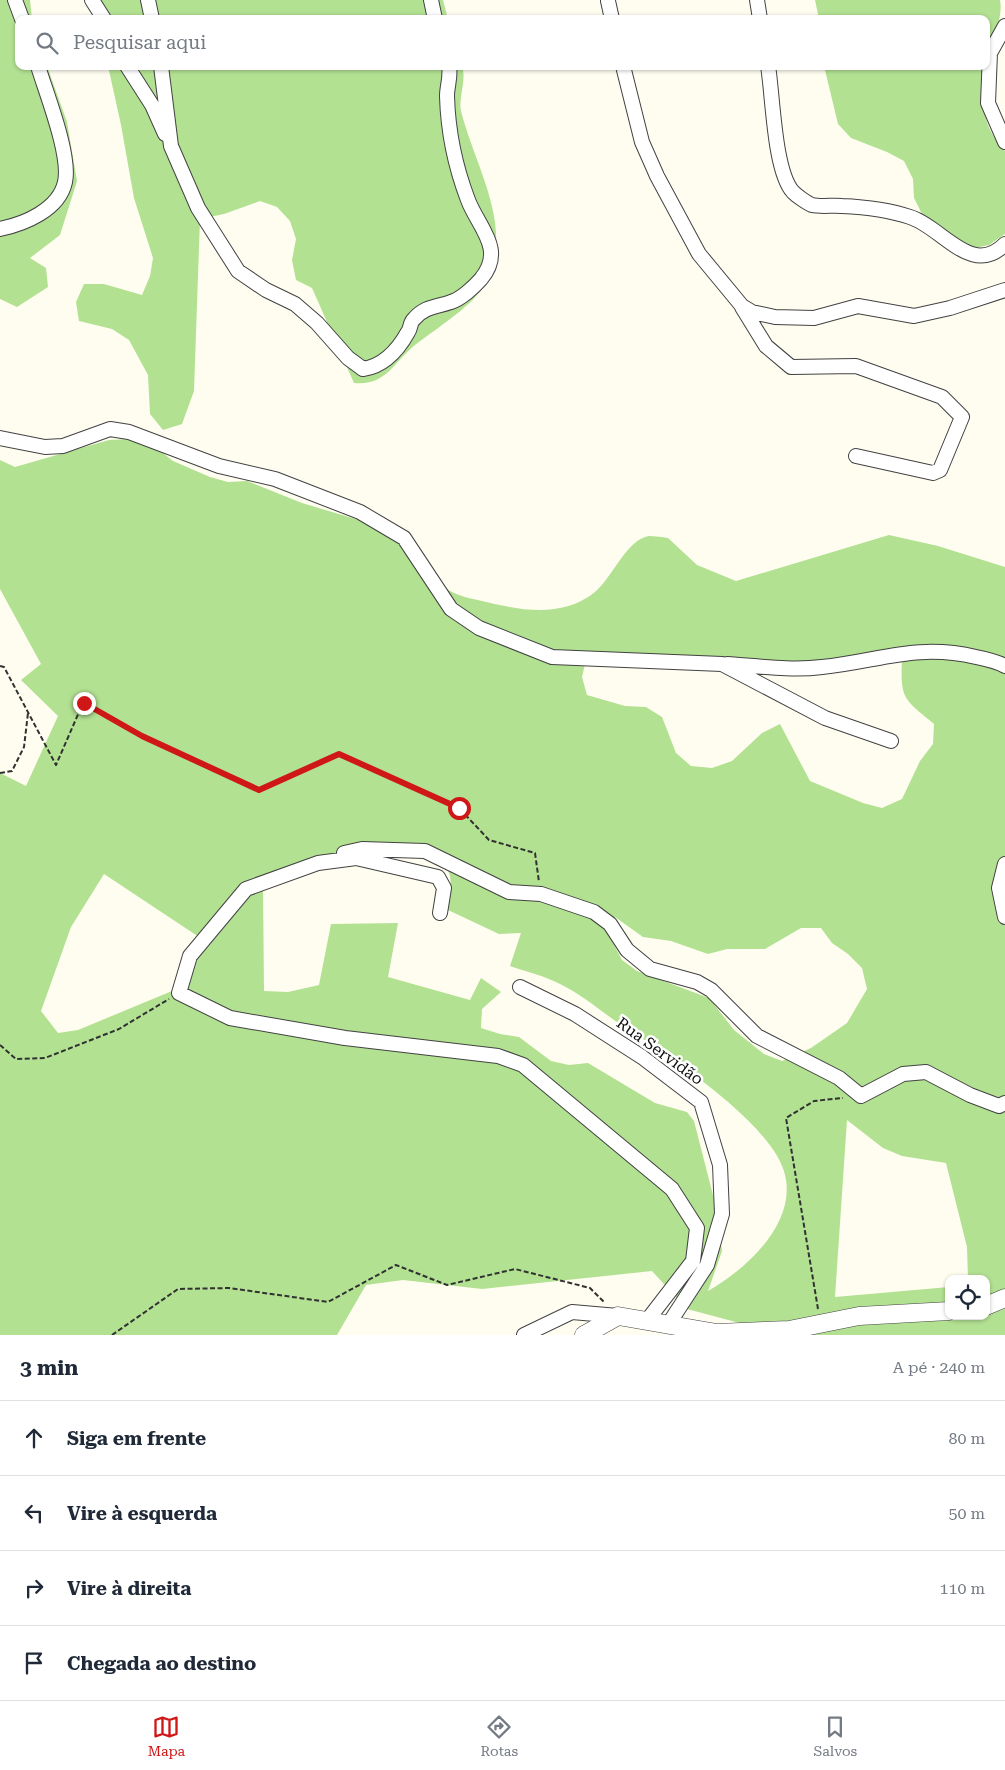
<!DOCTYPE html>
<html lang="pt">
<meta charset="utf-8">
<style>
body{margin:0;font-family:"Roboto Serif",serif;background:#f6f6f7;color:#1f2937}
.controls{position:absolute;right:15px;bottom:15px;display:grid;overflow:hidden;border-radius:10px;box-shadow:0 1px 4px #0004}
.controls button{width:45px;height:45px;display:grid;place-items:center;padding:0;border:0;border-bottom:1px solid #e0e1e3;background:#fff;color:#1f2937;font:25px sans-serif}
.stop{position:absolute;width:15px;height:15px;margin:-11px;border:4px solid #cf1718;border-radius:50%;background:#fff}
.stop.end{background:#cf1718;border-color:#fff;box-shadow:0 1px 5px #0008}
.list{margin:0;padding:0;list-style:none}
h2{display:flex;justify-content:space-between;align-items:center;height:65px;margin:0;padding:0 20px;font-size:21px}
h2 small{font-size:16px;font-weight:400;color:#747a83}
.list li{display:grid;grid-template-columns:32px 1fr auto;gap:15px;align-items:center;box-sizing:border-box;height:75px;padding:0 20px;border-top:1px solid #e0e1e3}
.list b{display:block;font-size:19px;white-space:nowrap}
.list em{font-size:16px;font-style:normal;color:#747a83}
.icon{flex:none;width:28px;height:28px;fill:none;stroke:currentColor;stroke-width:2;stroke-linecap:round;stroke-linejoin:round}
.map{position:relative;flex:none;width:1005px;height:1335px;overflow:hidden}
.search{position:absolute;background:#fff;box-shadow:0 1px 4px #0004;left:15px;right:15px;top:15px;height:55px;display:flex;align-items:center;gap:12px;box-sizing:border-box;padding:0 18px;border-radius:10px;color:#747a83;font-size:19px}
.sheet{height:365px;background:#fff}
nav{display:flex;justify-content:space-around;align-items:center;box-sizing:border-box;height:70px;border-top:1px solid #e0e1e3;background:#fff;font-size:14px;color:#747a83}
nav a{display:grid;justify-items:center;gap:2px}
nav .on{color:#cf1718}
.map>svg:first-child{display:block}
.forest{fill:#b2e192;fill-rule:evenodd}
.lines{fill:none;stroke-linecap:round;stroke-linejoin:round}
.minor-casing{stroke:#424242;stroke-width:16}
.tertiary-casing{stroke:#424242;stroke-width:19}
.path{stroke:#313131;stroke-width:2;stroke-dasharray:5 2.5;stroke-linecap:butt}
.minor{stroke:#fff;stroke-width:14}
.tertiary{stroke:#fff;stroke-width:18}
.route{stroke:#cf1718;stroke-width:6}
.labels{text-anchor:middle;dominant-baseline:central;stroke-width:5;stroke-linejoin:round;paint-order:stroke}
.street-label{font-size:16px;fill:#0f0f0f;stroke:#fff}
</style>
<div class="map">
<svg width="1005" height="1335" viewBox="0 0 1005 1335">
<rect width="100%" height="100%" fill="#fffdf0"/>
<!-- forest -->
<path class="forest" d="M0 0H30L32 19H19V66H47L67 122 77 181 60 235 30 258 46 268 48 287 17 307 0 299Z
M85 0H443L448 19H98V14Z
M815 0H1000C1004 22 989 41 986 64V19H819Z
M108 66H462C467 81 458 97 461 111 476 171 522 238 477 295 465 310 432 332 415 345 393 363 386 386 354 383L312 288 296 280 292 260 296 239 290 221 277 207 260 201 224 214 200 219 194 391 182 424 163 430 150 414 148 375 129 340 112 329 79 321 76 302 84 284H104L142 295 150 276 153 258 134 198 121 125Z
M824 66H986C983 101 979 123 1005 151V234L989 245 970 249 923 216 914 198 913 179 904 161 887 152 851 138 838 124Z
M128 439 158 449 173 461 210 477 228 482 247 481 302 503 409 535C419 551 428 570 440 583 449 594 468 598 482 601 520 610 561 619 595 592 612 578 627 539 649 536 655 536 662 537 668 538L697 565 736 581 889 535 938 546 1005 567V1335H785L687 1309 652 1271 482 1289 403 1280 366 1285 337 1335H0V773L26 786 58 716 21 680 41 664 0 589V460L15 467 109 440ZM902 659C900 700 904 699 934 724L933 744 920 761 902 799 882 808 863 803 810 781 780 724 762 733 732 761 712 768 691 766 676 753 662 717 646 707 625 706 587 695 582 677 585 664H869ZM374 852C392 854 446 852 450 876 452 886 448 900 448 910L499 934 521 933 510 966C527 972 545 976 560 984 579 993 597 1008 614 1020 660 1050 773 1122 785 1175 797 1224 745 1270 708 1291L722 1251 715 1203 694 1121 687 1112 655 1103 588 1063 569 1065 551 1061 519 1037 500 1034 481 1028 482 1009 501 992 481 978 470 1000 388 977 398 923 331 924 319 985 288 992 264 991 263 886ZM104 874 199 937 172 991 78 1030 58 1033 41 1011 71 927ZM615 917 643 937 671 941 708 954 727 949H765L801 928H821L832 943 848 954 862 968 867 989 847 1023 811 1048 782 1061 764 1054 734 1030 709 998 637 971 622 960 612 941ZM847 1120 883 1148 902 1156 946 1163 967 1247 968 1279H986V1316H949V1287L835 1297Z"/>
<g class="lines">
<defs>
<path id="minor" d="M15 0 22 19
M92 0 104 19
M148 0 152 19
M431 0 435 19
M757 0 760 19
M608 1 612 19
M1005 26 990 53 988 103 1005 142
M127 66 152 105 165 134
M161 66 171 146 198 208 238 271 266 290 295 304 317 323 348 358 363 369C384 366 398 350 408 332 411 328 410 322 414 319 425 306 437 307 451 302 461 299 474 287 481 279 506 249 478 227 468 200 455 166 448 133 447 96 447 86 451 77 449 66
M623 66 642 142 657 176 699 254 742 306 752 312 775 317 814 318 858 306 914 316 950 308 1005 290
M768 66C773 96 774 171 793 192 797 196 807 203 812 205 821 207 833 205 842 206 864 207 889 210 910 217 942 227 972 278 1005 244
M0 229C24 224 59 210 65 182 71 155 46 93 38 66
M742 307 766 346 791 367 856 366 942 397 962 417 940 470 933 473 856 456
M0 438 45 447 63 446 110 429 129 432 219 466 275 479 360 512 404 538 451 609 479 628 552 657 722 664 825 718 891 741
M727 664C758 666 791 671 822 667 880 661 916 643 976 657 986 659 996 661 1005 666
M344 853 362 849 425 851 509 892 541 894 594 912 610 924 627 950 650 969 697 982 711 990 757 1036 839 1078 861 1096 903 1074 926 1072 970 1095 999 1106 1005 1103
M1005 864 999 888 1005 917
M440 913 444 888 438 877 356 858 318 863 246 889 190 956 179 993 230 1018 345 1038 498 1056 523 1065 672 1189 697 1228 693 1261 646 1322
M520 987 575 1014 642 1057 701 1102 720 1165 722 1214 707 1265 668 1325
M524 1335 572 1312 618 1316"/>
<path id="tertiary" d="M986 1306 1005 1298
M584 1335 618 1316 717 1333 789 1330 859 1316 949 1311"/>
</defs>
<!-- minor casing -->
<use href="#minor" class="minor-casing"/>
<!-- tertiary casing -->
<use href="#tertiary" class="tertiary-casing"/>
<!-- path -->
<path class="path" d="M0 666 4 667 56 765 83 703 142 736 259 790 339 754 459 808 489 840 535 853 539 882
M0 773 12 771 24 747 28 713
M0 1045 16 1059 45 1058 119 1029 169 999
M818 1309 786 1118 814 1101 843 1098
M112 1335 178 1289 229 1288 328 1302 396 1265 447 1285 515 1269 590 1288 604 1302"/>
<!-- minor -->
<use href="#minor" class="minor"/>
<!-- tertiary -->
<use href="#tertiary" class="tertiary"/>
</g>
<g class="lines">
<!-- route -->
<path class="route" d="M84 703 142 736 259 790 339 754 459 808"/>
</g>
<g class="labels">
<!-- street labels -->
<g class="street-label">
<text transform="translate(660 1051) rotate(36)">Rua Servidão</text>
</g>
</g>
</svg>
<div class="controls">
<button><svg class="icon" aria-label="locate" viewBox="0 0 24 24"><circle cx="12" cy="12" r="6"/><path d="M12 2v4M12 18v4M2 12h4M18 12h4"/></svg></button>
</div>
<div class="stop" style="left:459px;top:808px"></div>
<div class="stop end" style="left:84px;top:703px"></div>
<div class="search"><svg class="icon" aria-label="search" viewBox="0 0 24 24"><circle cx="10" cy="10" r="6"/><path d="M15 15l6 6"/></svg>Pesquisar aqui</div>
</div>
<section class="sheet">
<h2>3 min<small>A pé · 240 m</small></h2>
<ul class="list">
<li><svg class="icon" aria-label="ahead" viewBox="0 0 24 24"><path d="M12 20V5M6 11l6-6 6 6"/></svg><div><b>Siga em frente</b></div><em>80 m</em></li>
<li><svg class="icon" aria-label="left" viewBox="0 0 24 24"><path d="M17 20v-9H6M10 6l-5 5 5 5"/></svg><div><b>Vire à esquerda</b></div><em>50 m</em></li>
<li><svg class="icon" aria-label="right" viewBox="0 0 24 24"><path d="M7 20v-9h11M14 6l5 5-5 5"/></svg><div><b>Vire à direita</b></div><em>110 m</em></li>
<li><svg class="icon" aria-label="arrive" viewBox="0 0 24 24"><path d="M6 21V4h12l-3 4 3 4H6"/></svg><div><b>Chegada ao destino</b></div></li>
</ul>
</section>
<nav>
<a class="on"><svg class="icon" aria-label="map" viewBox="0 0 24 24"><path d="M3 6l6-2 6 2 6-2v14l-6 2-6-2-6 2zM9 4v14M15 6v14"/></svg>Mapa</a>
<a><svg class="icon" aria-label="directions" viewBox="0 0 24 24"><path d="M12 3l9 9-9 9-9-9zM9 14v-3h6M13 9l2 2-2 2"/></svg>Rotas</a>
<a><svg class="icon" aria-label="saved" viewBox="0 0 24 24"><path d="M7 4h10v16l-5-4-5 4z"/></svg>Salvos</a>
</nav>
